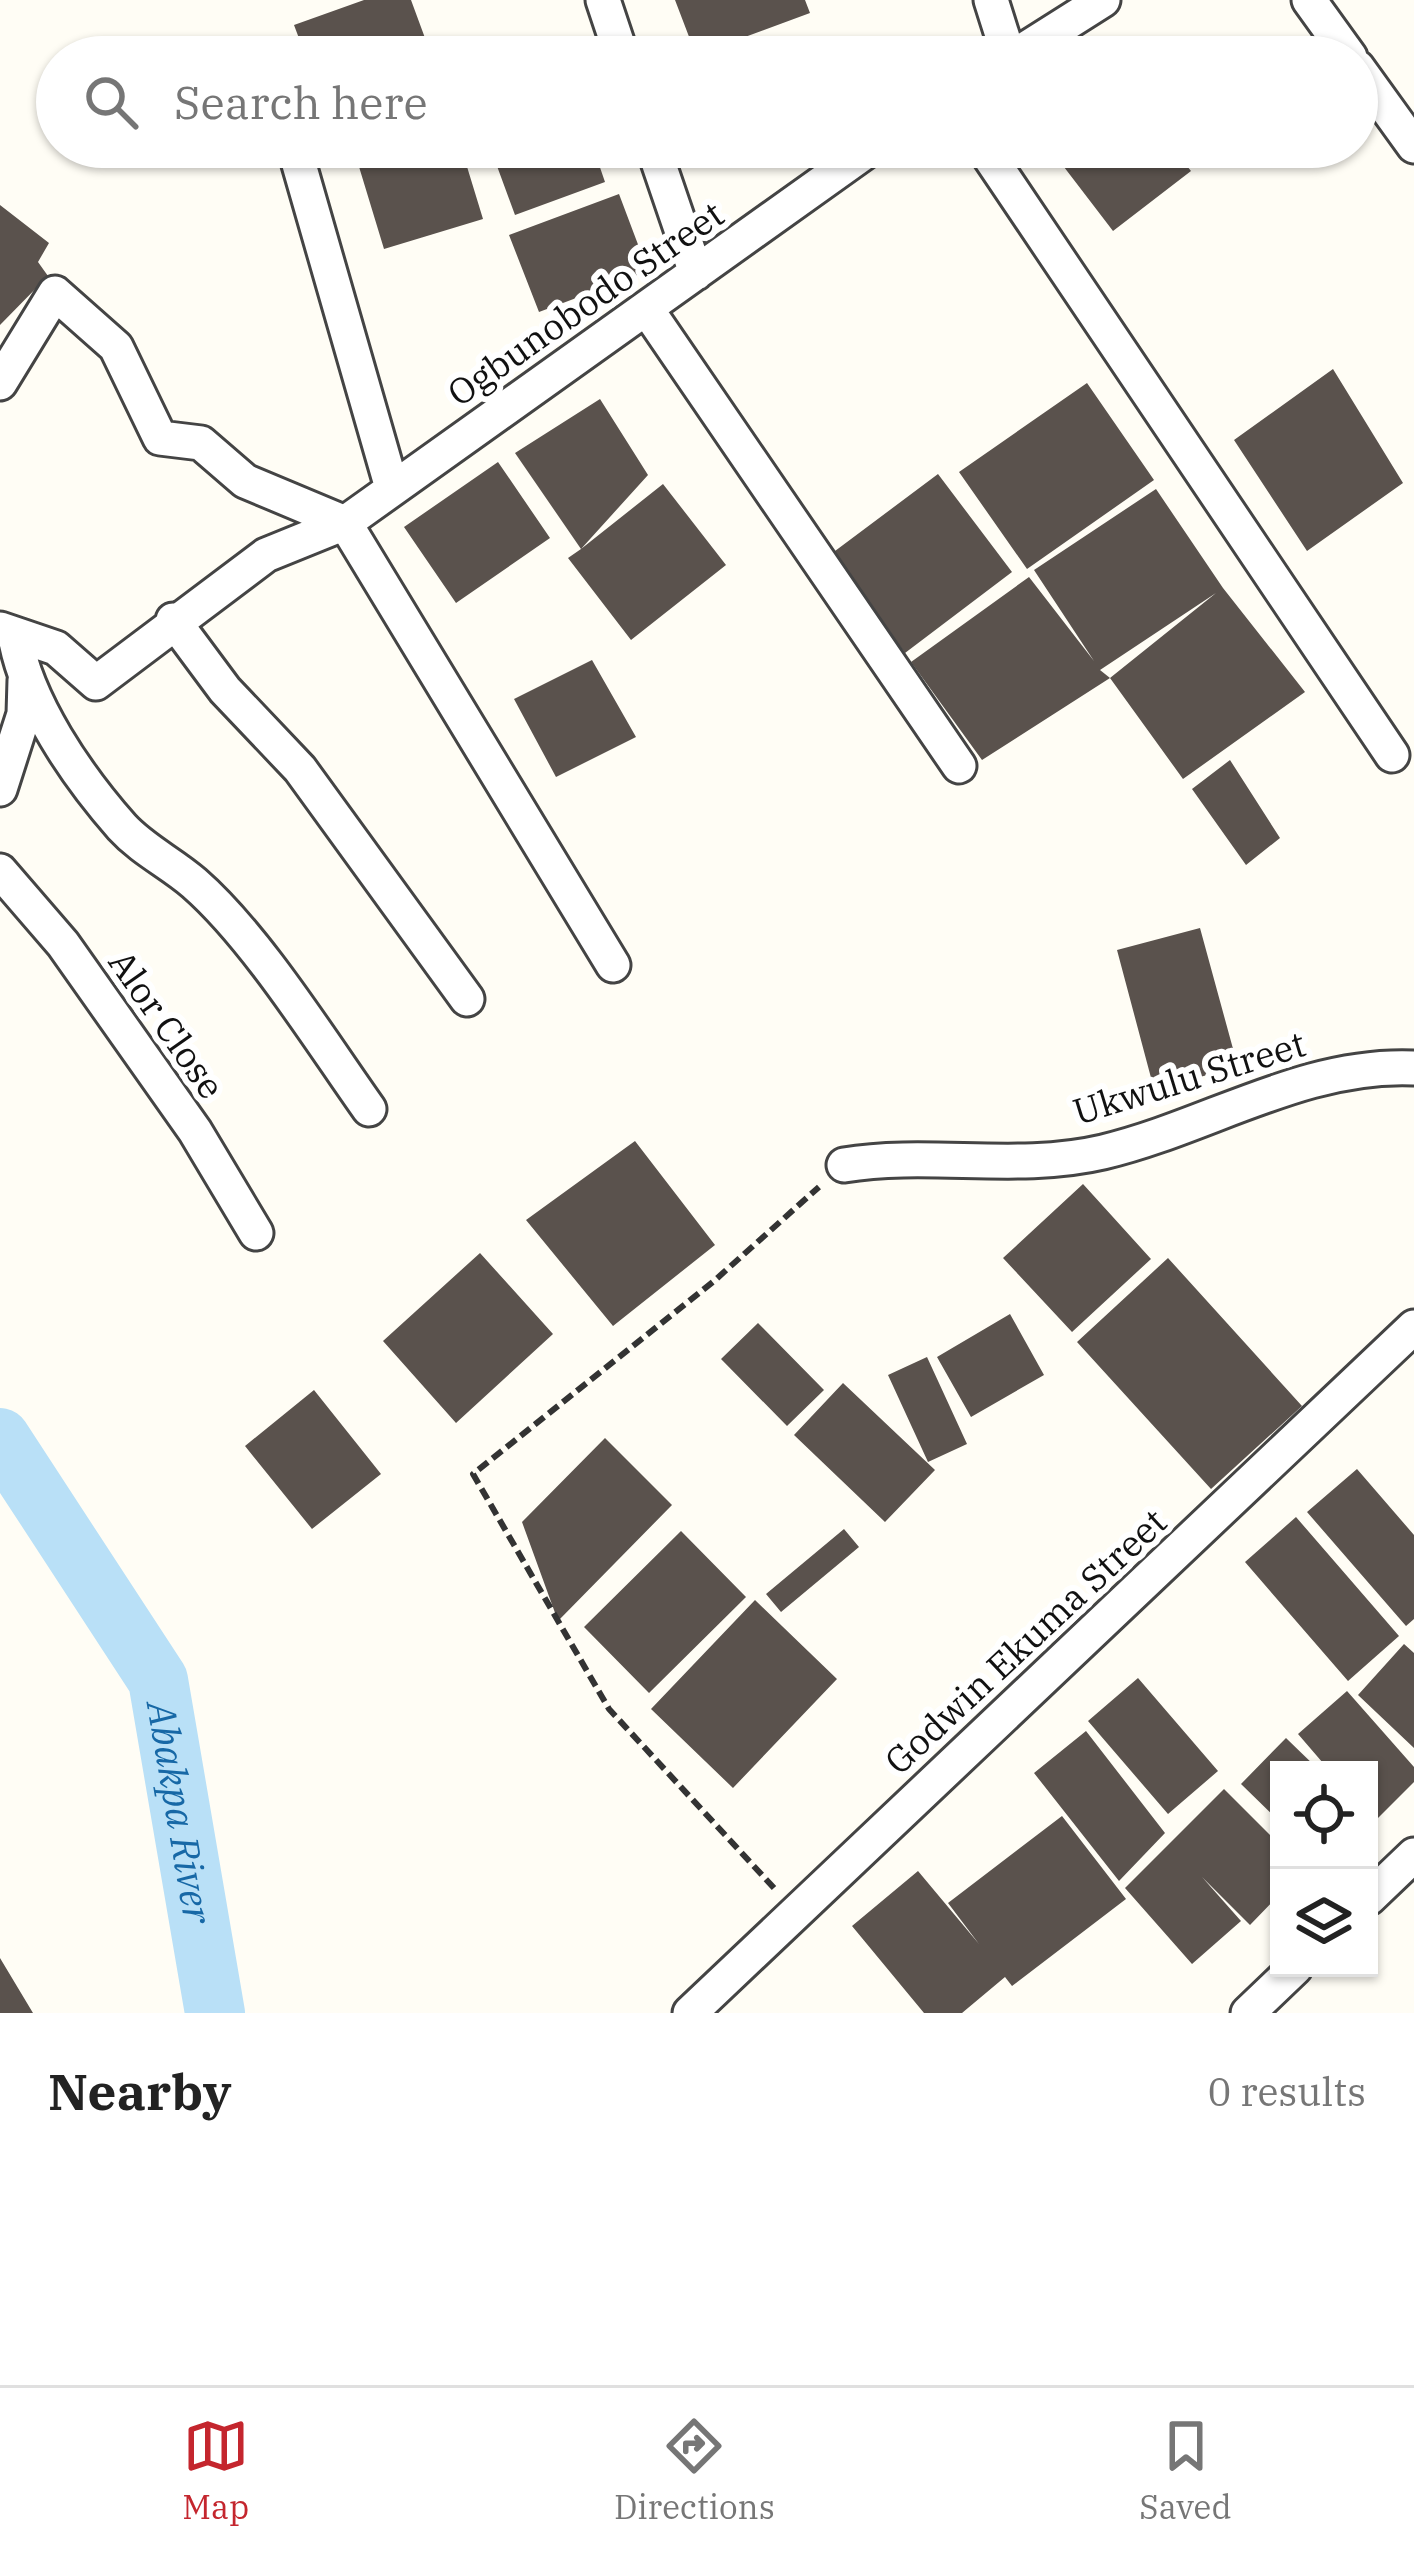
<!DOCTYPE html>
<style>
body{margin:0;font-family:"IBM Plex Serif",serif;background:#f6f6f6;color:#222}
.controls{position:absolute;right:36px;bottom:36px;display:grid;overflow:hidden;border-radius:0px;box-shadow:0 3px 9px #0004}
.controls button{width:108px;height:108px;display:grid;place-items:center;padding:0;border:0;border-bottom:3px solid #e0e0e0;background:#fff;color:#222;font:60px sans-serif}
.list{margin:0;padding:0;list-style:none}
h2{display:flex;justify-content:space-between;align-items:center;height:156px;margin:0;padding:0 48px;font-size:51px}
h2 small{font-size:39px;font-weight:400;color:#767676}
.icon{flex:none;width:66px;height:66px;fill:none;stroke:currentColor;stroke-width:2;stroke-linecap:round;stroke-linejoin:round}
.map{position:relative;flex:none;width:1414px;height:2013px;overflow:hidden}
.search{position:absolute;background:#fff;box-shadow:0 3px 9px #0004;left:36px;right:36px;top:36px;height:132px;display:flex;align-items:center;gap:30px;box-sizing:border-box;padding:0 42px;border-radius:66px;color:#767676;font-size:45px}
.sheet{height:372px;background:#fff}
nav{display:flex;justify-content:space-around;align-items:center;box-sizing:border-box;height:168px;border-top:3px solid #e0e0e0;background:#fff;font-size:33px;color:#767676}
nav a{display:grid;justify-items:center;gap:6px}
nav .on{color:#c4262e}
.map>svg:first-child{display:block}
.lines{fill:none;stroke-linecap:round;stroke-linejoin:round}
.river{stroke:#b9e0f7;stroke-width:60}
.building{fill:#5a524d;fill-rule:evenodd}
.street-casing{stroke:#444;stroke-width:39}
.path{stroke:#333;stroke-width:6;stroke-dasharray:12 6;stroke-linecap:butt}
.street{stroke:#fff;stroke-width:33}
.labels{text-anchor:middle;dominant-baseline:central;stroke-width:12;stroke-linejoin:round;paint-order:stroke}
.street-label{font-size:36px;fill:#111;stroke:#fff}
.water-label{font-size:39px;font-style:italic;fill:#1768a6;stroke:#fff}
</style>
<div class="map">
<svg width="1414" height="2013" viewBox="0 0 1414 2013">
<rect width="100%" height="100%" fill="#fffdf5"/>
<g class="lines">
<!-- river -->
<path class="river" id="s1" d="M0 1438 158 1680 215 2013"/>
</g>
<!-- building -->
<path class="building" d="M364 0H411L432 57H306L294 25Z
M675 0H805L810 13 696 55Z
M353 147H461L483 219 384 249Z
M490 147H593L605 182 515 215Z
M1055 147H1172L1191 171 1113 231 1051 150Z
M619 194 648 271 539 312 509 235Z
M0 205 49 243 38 262 48 276 0 325Z
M1333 369 1403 483 1307 551 1234 440Z
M1087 383 1154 480 1027 569 959 472Z
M600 399 648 475 581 549 663 484 726 565 631 640 568 558 581 549 515 453Z
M498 462 550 538 456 603 404 527Z
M938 474 1012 572 905 653 831 554Z
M1156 489 1223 588 1305 692 1183 779 1110 678 982 760 911 662 1029 577 1094 661 1034 570ZM1216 593 1110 678 1100 670Z
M592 660 636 737 556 777 514 699Z
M1230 760 1280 838 1246 865 1192 789Z
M1200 928 1238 1067 1154 1089 1117 950Z
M635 1141 715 1245 613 1326 526 1220Z
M1083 1184 1151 1259 1072 1332 1003 1258Z
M480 1253 553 1334 456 1423 383 1341Z
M1168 1258 1302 1406 1211 1489 1077 1342Z
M1010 1314 1044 1375 971 1417 937 1357Z
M758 1323 824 1390 787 1426 721 1359Z
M927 1357 967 1444 928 1462 888 1375Z
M843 1383 935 1470 885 1522 794 1435Z
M314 1390 381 1474 312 1529 245 1446Z
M605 1438 672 1505 558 1621 522 1522Z
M1357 1469 1414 1535V1619L1406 1626 1307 1512Z
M1296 1517 1399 1636 1348 1681 1245 1562Z
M844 1529 859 1547 781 1612 766 1594Z
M681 1531 746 1597 649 1693 584 1627Z
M755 1600 837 1679 733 1788 651 1709Z
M1404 1644 1414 1653V1748L1358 1695Z
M1138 1678 1218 1771 1168 1814 1088 1721Z
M1347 1691 1414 1767V1782L1374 1822 1369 1815V1770H1329L1298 1734Z
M1086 1731 1165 1833 1119 1881 1034 1773Z
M1286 1738 1319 1770H1279V1821L1241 1784Z
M1224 1789 1279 1844V1895L1250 1925 1202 1877 1241 1921 1192 1964 1125 1888Z
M1062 1816 1126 1899 1012 1986 1005 1977 962 2013H924L852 1926 918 1871 979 1944 948 1903Z
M0 1958 33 2013H0Z"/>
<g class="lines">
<defs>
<path id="street" d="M603 0 622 57
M991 0 1009 57
M1309 0 1350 57
M1013 57 1103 0
M1357 67 1414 146
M294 147 392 488
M653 147 696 273
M983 147 1392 755
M648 311 959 766
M0 383 55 293 116 347 160 438 201 443 245 481 345 523 613 965
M173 620 225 690 300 769 467 999
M0 629 56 648 96 683 266 555 345 523 872 147
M15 636C26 702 77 776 122 827 143 850 171 863 194 883 256 937 320 1040 369 1109
M0 789 24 714 25 680
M0 871 63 944 195 1131 256 1233
M844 1165C929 1151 1018 1172 1103 1152 1208 1127 1303 1063 1414 1068
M1369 1898 1414 1855
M690 2013 1414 1327
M1248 2013 1295 1968"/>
</defs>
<!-- street casing -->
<use href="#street" class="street-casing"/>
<!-- path -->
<path class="path" d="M774 1888 609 1709 473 1474 714 1281 819 1187"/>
<!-- street -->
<use href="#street" class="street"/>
</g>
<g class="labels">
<!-- street labels -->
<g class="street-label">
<text transform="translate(585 303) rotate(-35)">Ogbunobodo Street</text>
<text transform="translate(167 1024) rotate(55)">Alor Close</text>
<text transform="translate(1189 1077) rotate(-17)">Ukwulu Street</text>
<text transform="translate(1025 1641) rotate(-43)">Godwin Ekuma Street</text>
</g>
<!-- water labels -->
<g class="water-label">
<text stroke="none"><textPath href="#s1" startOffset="423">Abakpa River</textPath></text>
</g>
</g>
</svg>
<div class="controls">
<button><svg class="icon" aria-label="locate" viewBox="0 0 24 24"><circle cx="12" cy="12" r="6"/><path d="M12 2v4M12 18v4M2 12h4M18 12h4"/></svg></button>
<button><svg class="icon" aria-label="layers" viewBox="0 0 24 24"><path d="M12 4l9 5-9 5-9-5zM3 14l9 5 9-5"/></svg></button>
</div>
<div class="search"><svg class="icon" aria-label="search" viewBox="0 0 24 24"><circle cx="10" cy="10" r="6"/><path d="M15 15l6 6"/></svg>Search here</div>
</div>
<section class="sheet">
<h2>Nearby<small>0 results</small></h2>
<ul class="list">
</ul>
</section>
<nav>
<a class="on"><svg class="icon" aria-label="map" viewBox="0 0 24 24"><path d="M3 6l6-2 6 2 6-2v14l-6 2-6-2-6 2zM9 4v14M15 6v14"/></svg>Map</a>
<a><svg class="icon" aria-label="directions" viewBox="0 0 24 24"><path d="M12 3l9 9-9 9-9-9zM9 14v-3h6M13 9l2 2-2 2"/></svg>Directions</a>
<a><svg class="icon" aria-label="saved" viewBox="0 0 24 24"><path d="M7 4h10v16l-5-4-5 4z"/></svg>Saved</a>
</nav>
